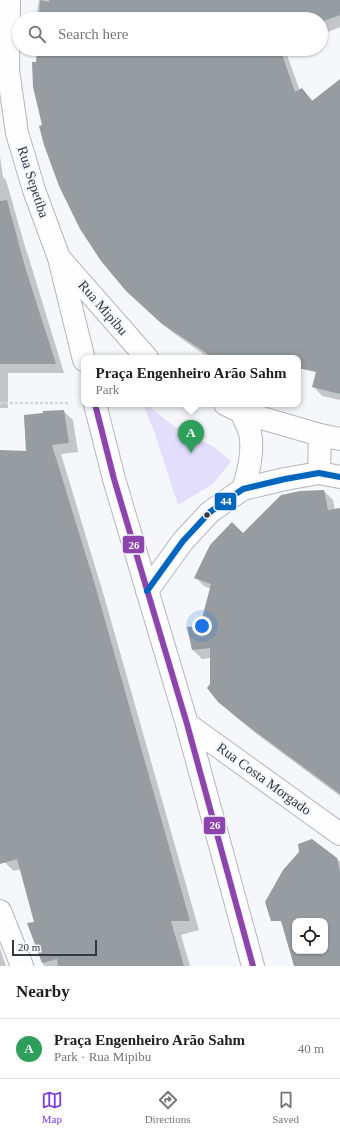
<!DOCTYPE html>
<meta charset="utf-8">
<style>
body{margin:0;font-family:"Times New Roman",serif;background:#f2f2f2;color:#202124}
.controls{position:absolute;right:12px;bottom:12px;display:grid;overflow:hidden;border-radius:8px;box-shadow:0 1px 3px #0004}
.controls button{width:36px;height:36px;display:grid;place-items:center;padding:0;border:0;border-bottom:1px solid #e0e0e0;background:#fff;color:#202124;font:20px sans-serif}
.scale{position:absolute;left:12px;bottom:10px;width:85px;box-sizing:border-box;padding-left:4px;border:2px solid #323941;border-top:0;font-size:11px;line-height:14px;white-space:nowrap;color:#323941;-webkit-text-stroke:3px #f4f7fb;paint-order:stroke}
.you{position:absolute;left:202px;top:626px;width:14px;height:14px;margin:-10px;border:3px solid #fff;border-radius:50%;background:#1a73e8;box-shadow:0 0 0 6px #1a73e833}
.badge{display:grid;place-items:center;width:26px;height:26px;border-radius:50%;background:#7c3aed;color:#fff;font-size:13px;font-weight:700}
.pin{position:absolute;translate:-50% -33px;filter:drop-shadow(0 1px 2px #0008)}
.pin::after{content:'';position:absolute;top:21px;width:14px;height:12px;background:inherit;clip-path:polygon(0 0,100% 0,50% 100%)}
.popup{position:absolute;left:81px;top:355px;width:220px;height:52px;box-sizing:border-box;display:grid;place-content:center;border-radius:8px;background:#fff;filter:drop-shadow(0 1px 3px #0005);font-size:13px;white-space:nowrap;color:#757577}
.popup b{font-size:15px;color:#202124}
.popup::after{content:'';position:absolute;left:50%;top:100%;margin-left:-8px;border:8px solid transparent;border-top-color:#fff}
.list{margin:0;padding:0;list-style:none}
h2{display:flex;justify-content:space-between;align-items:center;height:52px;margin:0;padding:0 16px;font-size:17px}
h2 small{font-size:13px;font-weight:400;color:#757577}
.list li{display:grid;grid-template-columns:26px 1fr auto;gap:12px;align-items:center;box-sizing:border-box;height:60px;padding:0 16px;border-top:1px solid #e0e0e0}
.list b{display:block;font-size:15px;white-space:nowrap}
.list p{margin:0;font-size:13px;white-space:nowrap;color:#757577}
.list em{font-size:13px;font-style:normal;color:#757577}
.icon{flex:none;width:22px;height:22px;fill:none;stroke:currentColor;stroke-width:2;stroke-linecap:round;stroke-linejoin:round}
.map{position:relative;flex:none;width:340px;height:966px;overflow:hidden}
.search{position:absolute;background:#fff;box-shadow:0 1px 3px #0004;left:12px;right:12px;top:12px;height:44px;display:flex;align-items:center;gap:10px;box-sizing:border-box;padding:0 14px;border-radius:22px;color:#757577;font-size:15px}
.sheet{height:112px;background:#fff}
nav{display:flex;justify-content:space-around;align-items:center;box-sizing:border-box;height:56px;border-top:1px solid #e0e0e0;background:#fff;font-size:11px;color:#757577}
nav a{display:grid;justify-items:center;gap:2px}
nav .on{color:#7c3aed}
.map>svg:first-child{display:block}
.green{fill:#e3defc}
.shadow{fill:#0003;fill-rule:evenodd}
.building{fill:#969ca0;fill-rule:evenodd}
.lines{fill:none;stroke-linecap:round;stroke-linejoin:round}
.minor-casing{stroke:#b2b6bb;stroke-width:24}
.path{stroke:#d4d6d8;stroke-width:2.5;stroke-dasharray:3 2;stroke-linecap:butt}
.minor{stroke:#fefefe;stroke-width:22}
.bus-1-casing{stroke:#f4f7fb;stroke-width:9}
.bus-2-casing{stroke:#f4f7fb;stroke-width:9}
.bus-1{stroke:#8e44ad;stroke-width:6}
.bus-2{stroke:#0065bd;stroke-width:6}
.bus-dot{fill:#323941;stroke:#f4f7fb;stroke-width:1.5}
.labels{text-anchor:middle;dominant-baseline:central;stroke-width:4;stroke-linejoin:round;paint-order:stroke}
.street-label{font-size:14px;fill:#323941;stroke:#f4f7fb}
.line-badge{stroke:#f4f7fb;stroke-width:1.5}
.badge-label{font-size:11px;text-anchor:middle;font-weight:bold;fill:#fff}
</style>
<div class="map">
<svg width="340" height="966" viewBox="0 0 340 966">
<rect width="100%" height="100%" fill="#f5f7fa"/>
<!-- green -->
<path class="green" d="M143 404H145L175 427 212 446 231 461 213 484 178 505 154 431Z"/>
<!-- shadow -->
<path class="shadow" d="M39 0H340V27L321 35V19H37L36 18Z
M47 49H285L300 91 302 89 313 101 340 80V257L289 358H209L172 332 136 299 43 125 45 63Z
M0 156 3 177 6 180 26 250 27 252 64 373H8V408H0Z
M340 272V400L322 396 314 387Z
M63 411 73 420 78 452 61 454 104 596 199 930 181 935 190 966H44L28 924 35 922 21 869 14 871 4 862 0 852V451L27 452 24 416Z
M324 491 333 500 335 510 340 509V796L254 732 228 710 218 701 211 684V658L202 659 193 650 211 589 204 586 195 577 243 534Z
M337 859 340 862V966H295L273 891ZM295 921H325V951H295Z
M0 948 6 966H0Z"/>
<!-- building -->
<path class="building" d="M40 0 49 2V0H340V15L321 22V19H39Z
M37 49H280L295 92 302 88 312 101 340 79V394L312 387 316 372 298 368V358H214L162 324 126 291 101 261 80 229 59 186 44 145 39 126 42 125 33 87 32 62H36Z
M7 200 25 267 56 364H0V201Z
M64 410 69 443 52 445 95 585 190 921H171L184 966H58L57 959 42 963 27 923 34 922 17 859 0 864V450L26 451 24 415 43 413V411Z
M324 490 328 510 340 508V794L244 723 218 702 207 688 210 684V648L192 650 187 627 200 626 211 584 194 578 210 545 232 522 243 533 281 495 300 491Z
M312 839 337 858 340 871V966H294L281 921H271L265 902 283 870 299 852 298 844ZM295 921H325V951H295Z"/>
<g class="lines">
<defs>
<path id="minor" d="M9 0 8 70 17 133 34 190 59 258 84 360
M61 260 147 358
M95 404 114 479 187 724 253 966
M225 404 241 412 320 435 340 439
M241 412C244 419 248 426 250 433 254 451 249 471 243 489
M319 473 320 435
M147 591 183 541 210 512 243 489 285 479 319 473 340 477
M187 724 340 834
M0 911 22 966"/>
</defs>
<!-- minor casing -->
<use href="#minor" class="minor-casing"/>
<!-- path -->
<path class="path" d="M0 403H69"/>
<!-- minor -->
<use href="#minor" class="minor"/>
<defs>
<path id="bus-1" d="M95 404 114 479 187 724 253 966"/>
<path id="bus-2" d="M147 591 183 541 210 512 243 489 285 479 319 473 340 477"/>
</defs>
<!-- bus-1 casing -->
<use href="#bus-1" class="bus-1-casing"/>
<!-- bus-2 casing -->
<use href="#bus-2" class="bus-2-casing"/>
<!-- bus-1 -->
<use href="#bus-1" class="bus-1"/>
<!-- bus-2 -->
<use href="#bus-2" class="bus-2"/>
</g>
<!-- markers -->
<circle class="bus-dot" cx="207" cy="515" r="3.5"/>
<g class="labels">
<!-- street labels -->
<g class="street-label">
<text transform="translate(33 182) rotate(72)">Rua Sepetiba</text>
<text transform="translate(103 308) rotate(49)">Rua Mipibu</text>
<text transform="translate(264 779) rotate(36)">Rua Costa Morgado</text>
</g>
</g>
<g class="line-badge">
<rect x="214" y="492" width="23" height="19" rx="4" fill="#0065bd"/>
<rect x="122" y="535" width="23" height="19" rx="4" fill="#8e44ad"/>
<rect x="203" y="816" width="23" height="19" rx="4" fill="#8e44ad"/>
</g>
<g class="badge-label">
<text x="226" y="505">44</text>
<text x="134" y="549">26</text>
<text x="215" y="829">26</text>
</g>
</svg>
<div class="controls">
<button><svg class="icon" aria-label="locate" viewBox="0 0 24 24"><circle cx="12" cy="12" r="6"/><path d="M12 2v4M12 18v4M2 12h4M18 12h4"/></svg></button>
</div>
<div class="scale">20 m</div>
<div class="you"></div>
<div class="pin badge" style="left:191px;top:453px;background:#2e9e5b">A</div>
<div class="popup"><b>Praça Engenheiro Arão Sahm</b>Park</div>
<div class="search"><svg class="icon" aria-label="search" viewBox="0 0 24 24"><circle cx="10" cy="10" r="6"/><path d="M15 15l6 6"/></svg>Search here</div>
</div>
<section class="sheet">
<h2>Nearby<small></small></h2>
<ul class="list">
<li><span class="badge" style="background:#2e9e5b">A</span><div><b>Praça Engenheiro Arão Sahm</b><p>Park · Rua Mipibu</p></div><em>40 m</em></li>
</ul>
</section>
<nav>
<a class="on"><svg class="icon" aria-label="map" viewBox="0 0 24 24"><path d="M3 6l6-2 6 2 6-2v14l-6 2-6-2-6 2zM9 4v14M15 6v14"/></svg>Map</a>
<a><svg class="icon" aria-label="directions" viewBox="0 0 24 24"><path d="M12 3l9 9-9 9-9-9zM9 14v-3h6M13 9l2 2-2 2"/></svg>Directions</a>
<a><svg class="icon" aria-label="saved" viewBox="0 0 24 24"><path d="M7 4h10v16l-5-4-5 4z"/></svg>Saved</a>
</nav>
